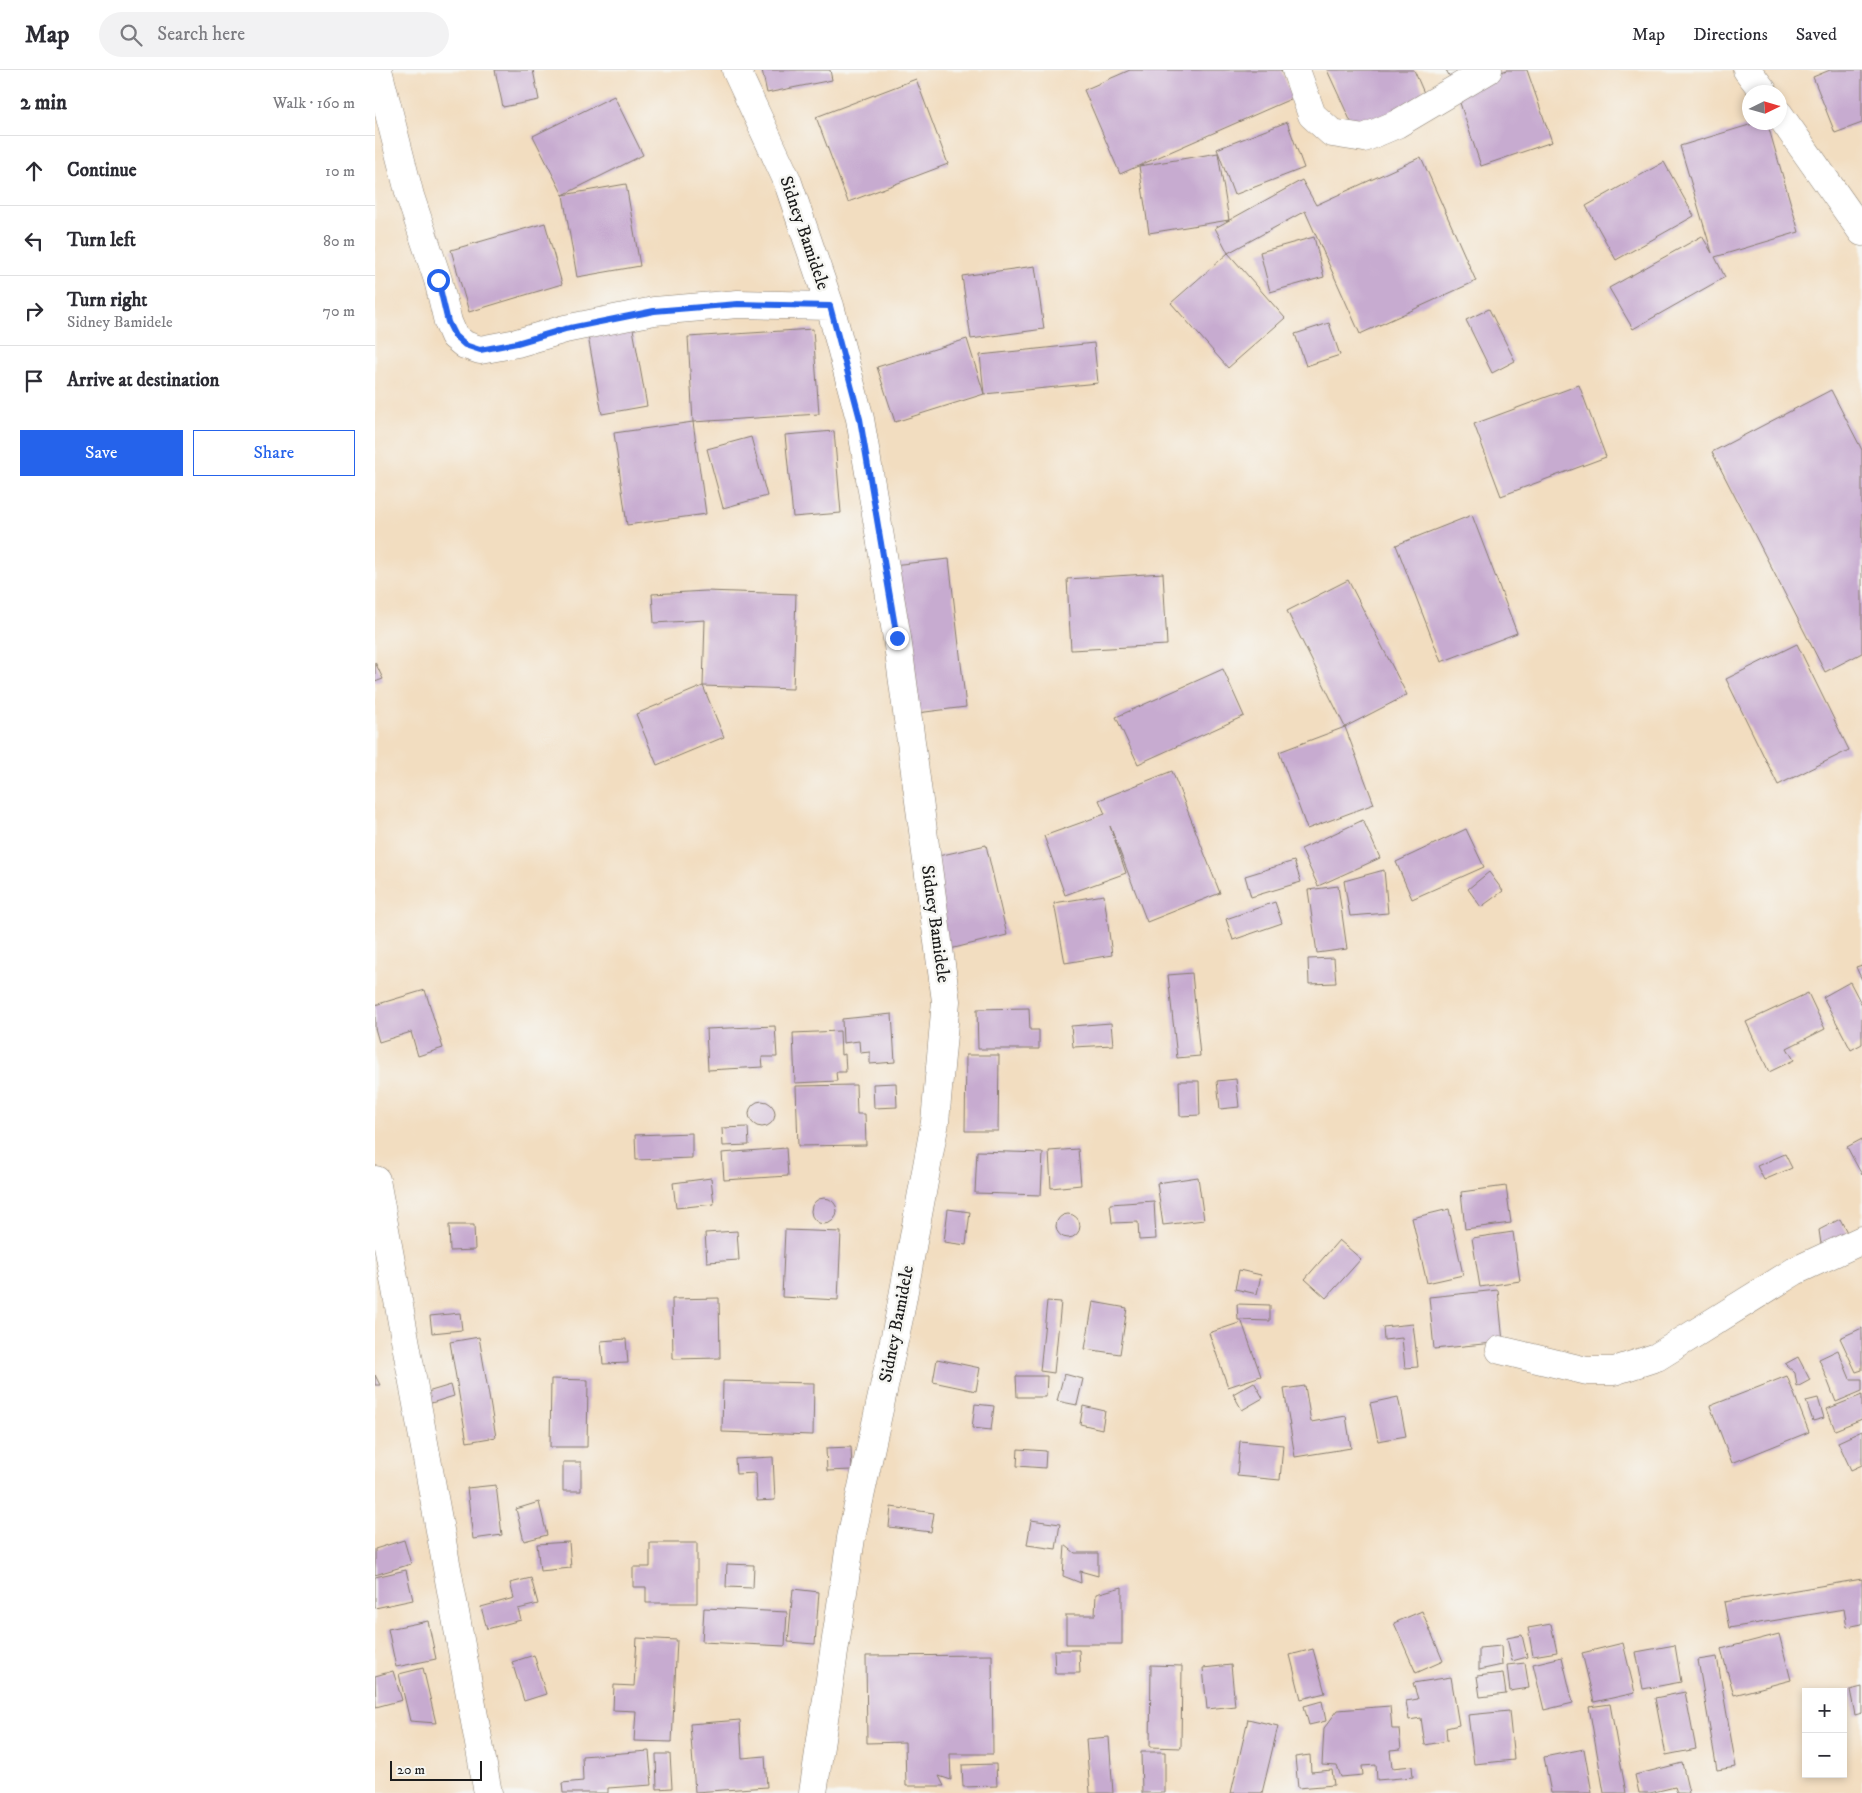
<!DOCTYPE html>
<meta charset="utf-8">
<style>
body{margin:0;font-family:"IM FELL DW Pica",serif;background:#f2f2f3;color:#2b2b33}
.controls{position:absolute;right:15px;bottom:15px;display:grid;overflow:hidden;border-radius:0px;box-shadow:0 2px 8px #0003}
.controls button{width:45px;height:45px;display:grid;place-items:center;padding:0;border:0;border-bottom:1px solid #e1e1e2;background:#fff;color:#2b2b33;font:25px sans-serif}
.compass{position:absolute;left:1367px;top:15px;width:45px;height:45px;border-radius:50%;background:#fff;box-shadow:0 2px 8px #0003;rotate:85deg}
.scale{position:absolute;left:15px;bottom:12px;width:92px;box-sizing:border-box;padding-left:5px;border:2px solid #1c1c1c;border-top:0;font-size:14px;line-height:18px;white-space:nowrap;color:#1c1c1c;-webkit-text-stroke:4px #f6f6f2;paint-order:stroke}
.stop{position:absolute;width:15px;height:15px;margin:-11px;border:4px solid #2563eb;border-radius:50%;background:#fff}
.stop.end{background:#2563eb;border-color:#fff;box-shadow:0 1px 5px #0008}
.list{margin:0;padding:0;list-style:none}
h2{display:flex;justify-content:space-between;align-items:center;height:65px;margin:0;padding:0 20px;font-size:21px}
h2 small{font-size:16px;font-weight:400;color:#7c7c81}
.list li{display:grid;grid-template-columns:32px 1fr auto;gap:15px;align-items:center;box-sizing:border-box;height:70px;padding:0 20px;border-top:1px solid #e1e1e2}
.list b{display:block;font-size:19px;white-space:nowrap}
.list p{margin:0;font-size:16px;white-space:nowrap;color:#7c7c81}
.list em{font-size:16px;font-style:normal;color:#7c7c81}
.actions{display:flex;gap:10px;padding:15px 20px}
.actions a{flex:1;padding:11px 0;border:1px solid #2563eb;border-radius:0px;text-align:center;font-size:18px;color:#2563eb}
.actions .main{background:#2563eb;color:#fff}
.icon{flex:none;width:28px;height:28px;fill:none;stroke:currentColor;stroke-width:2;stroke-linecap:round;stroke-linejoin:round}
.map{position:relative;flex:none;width:1487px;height:1723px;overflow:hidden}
header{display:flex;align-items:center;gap:30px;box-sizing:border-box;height:70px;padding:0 25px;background:#fff;border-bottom:1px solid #e1e1e2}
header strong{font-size:24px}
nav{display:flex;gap:28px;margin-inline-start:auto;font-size:18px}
.search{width:350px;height:45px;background:#f2f2f3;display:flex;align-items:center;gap:12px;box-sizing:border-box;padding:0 18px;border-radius:28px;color:#7c7c81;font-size:19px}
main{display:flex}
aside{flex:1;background:#fff}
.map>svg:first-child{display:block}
.building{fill:#c7abd0}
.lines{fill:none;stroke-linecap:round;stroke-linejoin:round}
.street-casing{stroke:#877c6e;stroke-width:29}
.street{stroke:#fff;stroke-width:28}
.route{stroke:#2563eb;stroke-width:6}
.labels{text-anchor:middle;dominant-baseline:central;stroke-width:5;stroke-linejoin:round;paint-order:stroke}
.street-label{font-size:18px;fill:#1c1c1c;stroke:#f6f6f2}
</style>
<header>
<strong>Map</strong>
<div class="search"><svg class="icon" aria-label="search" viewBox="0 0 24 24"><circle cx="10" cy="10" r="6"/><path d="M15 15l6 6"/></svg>Search here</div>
<nav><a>Map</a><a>Directions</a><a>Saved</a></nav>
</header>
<main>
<aside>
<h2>2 min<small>Walk · 160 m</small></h2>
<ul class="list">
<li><svg class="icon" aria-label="ahead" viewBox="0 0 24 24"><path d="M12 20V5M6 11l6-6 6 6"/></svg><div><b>Continue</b></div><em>10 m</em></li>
<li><svg class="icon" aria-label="left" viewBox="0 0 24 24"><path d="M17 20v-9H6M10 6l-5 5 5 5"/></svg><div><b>Turn left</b></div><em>80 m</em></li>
<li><svg class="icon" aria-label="right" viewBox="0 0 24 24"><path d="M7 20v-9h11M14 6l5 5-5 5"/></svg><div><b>Turn right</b><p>Sidney Bamidele</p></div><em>70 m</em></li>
<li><svg class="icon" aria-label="arrive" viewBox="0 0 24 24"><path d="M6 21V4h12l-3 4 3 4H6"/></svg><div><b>Arrive at destination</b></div></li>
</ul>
<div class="actions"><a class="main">Save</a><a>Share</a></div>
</aside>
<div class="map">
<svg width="1487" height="1723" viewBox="0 0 1487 1723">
<rect width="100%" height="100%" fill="#f6f6f2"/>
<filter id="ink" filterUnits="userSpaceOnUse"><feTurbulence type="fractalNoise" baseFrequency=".02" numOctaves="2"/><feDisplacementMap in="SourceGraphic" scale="10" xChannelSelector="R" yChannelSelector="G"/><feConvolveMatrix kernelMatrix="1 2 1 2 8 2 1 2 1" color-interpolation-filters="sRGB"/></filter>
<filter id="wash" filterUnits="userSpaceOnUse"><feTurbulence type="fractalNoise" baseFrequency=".0096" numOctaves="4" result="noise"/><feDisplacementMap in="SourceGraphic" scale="20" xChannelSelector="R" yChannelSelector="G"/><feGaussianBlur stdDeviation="1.12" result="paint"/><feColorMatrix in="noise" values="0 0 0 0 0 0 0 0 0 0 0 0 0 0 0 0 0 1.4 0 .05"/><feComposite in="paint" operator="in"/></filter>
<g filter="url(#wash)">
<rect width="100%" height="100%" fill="#f2ddc0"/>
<g id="blocks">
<!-- building -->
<path class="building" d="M120 0H158L164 30 128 37Z
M387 0H455L457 10 392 23Z
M755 0H906L918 28 745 104 709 20Z
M952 0H1039L1052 30 981 63Z
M1071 0H1104L1079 14Z
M1132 0H1152L1177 72 1106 96 1080 18Z
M1455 0H1487V53L1460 63 1438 7Z
M541 9 573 94 473 132 441 47Z
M239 26 268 85 188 125 251 114 265 196 202 207 188 125 158 66Z
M912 52 929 98 859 125 842 79Z
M1384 52H1392L1424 162 1340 187 1350 207 1258 259 1234 218 1327 166 1337 183 1305 76Z
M843 83 854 150 774 163 764 96Z
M1046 87 1101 211 985 264 930 141 853 183 840 158 927 110 941 135Z
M1289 92 1319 146 1241 190 1211 136Z
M170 153 187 214 94 242 76 180Z
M939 167 949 207 895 222 885 182Z
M853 183 910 248 853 298 796 233Z
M660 196 669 259 596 269 587 206Z
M1114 239 1140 291 1117 303 1091 250Z
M954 253 965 285 931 296 920 264Z
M258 259 272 336 227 344 213 266Z
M438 259 444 344 318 352 313 267Z
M592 269 609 324 520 352 502 297Z
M719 273 723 313 609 324 605 285Z
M1204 315 1231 387 1126 426 1099 354Z
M1456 320 1487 380V583L1450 602 1337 382Z
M318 352 331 444 252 455 239 363Z
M459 361 466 443 418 447 410 365Z
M376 367 392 426 348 438 332 379Z
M1097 445 1142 563 1066 592 1021 475Z
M574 489 591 637 534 644 517 495Z
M788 503 792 575 696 580 692 509Z
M973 510 1032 625 970 657 999 734 932 759 904 682 970 657 912 541Z
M331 521 421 524 418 619 328 616 330 550 279 553 277 524Z
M1422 574 1474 680 1403 715 1351 609Z
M0 592 8 609 0 612Z
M848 599 869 646 763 694 741 647Z
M328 616 349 667 282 695 261 644Z
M797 701 845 823 772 852 735 756 751 803 690 825 669 766 730 744 724 730Z
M988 750 1005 788 943 816 926 779Z
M1091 759 1109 797 1037 829 1021 792Z
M611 775 632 865 567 881 546 790Z
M919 791 926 812 876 827 870 806Z
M1009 800 1013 843 975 846 969 811Z
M1114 802 1128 821 1106 837 1093 819Z
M963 816 972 879 942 883 933 820Z
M729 825 737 885 690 893 679 833Z
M900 832 907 853 858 870 851 849Z
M959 888 961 913 934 914 933 889Z
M1487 895V910L1481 897Z
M817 903 825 986 802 988 793 905Z
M1475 912 1487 935V974L1476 980 1448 927Z
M50 920 68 978 43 986 36 962 4 972 0 958V935Z
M1433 923 1450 959 1412 978 1419 990 1394 1002 1371 952Z
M654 938 655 960H664V979H603L602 939Z
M517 944 520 992 495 994V982L485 983 484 971 468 973 467 949Z
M736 953 738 975 698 977 696 956Z
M400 956 402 987H387L388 997 333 1000 331 959Z
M465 961 466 985 470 984 471 1002H461L462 1011 420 1013 418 963Z
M591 985H624L623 1061H590Z
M861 1009 864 1037 845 1039 842 1011Z
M804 1011H824L825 1045 805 1046Z
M521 1013 522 1037 499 1038 498 1014Z
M481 1015 482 1044H490L491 1075 423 1076 421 1016Z
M374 1044a13 13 0 1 1 26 0a13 13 0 1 1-26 0Z
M373 1057 374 1075 348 1076 347 1058Z
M317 1063V1088L261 1090 260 1065Z
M1487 1069V1105L1472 1077Z
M411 1078 413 1106 349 1110 347 1083Z
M703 1079 706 1115 676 1118 674 1081Z
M602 1081 668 1083 666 1125 600 1123Z
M1410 1084 1417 1098 1389 1110 1382 1096Z
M823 1107 829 1150 788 1155 782 1113Z
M336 1108 339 1134 301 1138 298 1113Z
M1131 1116 1136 1153 1090 1159 1086 1122Z
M436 1141a13 13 0 1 1 26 0a13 13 0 1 1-26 0Z
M779 1131 781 1169 764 1170 763 1152 737 1153 735 1134Z
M573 1139 595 1142 591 1175 569 1172Z
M1074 1139 1088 1205 1052 1213 1037 1148Z
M681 1156a12 12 0 1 1 24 0a12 12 0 1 1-24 0Z
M1465 1149 1474 1166 1447 1181 1444 1160Z
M74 1155H99L100 1180 75 1181Z
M410 1160 466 1162 463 1230 407 1227Z
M362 1161 364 1190 332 1192 330 1163Z
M1138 1162 1145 1211 1105 1217 1097 1168Z
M964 1170 986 1189 951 1228 930 1209Z
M864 1200 886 1205 882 1224 860 1219Z
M1123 1220 1128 1272 1059 1279 1054 1227Z
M344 1228 345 1288 298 1289 297 1229Z
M672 1231 686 1232 679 1303 665 1301Z
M718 1232 752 1238 745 1284 710 1279Z
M862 1234 895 1235V1251L863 1250Z
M85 1243 87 1260 57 1263 55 1246Z
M867 1252 886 1306 853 1317 834 1263Z
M1038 1254 1043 1297 1030 1298 1027 1268 1009 1270 1008 1257Z
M1487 1258V1300L1481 1302 1465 1268Z
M104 1267 121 1367 92 1372 75 1272Z
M251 1269 253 1293 228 1294 226 1271Z
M1463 1280 1475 1309H1487V1321L1461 1332 1444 1289Z
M1423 1287 1435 1310 1422 1317 1420 1303 1410 1294Z
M562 1289 605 1298 601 1321 558 1312Z
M689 1304 708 1309 702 1335 682 1331Z
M0 1305 5 1315H0Z
M641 1306H672L671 1327H642Z
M1412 1306 1434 1362 1357 1393 1335 1336Z
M176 1309 213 1310 212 1377H175Z
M348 1311 439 1313 438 1365 347 1362Z
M879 1312 888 1328 867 1340 858 1324Z
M76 1315 79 1326 53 1334 49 1323Z
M930 1316 936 1352 971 1346 976 1378 920 1387 909 1319Z
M1487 1325V1349L1460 1360 1452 1339Z
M1023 1327 1031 1366 1003 1371 995 1333Z
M1443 1328 1449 1348 1438 1351 1431 1331Z
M600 1334 619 1336 616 1360 597 1358Z
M708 1336 730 1341 727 1359 705 1354Z
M1487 1361V1395L1476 1400 1463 1372Z
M865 1371 908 1375 905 1410 862 1406Z
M476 1377 477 1400 452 1401 451 1378Z
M643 1379 671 1381 670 1398 642 1396Z
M398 1387 400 1430 382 1431 381 1403 361 1404 360 1389Z
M188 1392H206V1421H188Z
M121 1415 127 1465 98 1469 92 1418Z
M164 1432 172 1465 149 1471 141 1439Z
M516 1437 559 1443 556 1462 514 1457Z
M656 1450 685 1454 681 1479 652 1475Z
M29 1470 36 1494 0 1505V1479Z
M194 1472 196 1498 165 1501 162 1474Z
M275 1473H322V1533H271V1517H258V1497H275Z
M690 1475 700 1483H723V1506L705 1501 706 1513 688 1506Z
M352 1494 379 1495 378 1518 351 1517Z
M31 1500 38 1530 0 1538V1507Z
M156 1508 163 1534 143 1539 146 1550 112 1559 106 1537 139 1528 135 1513Z
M1487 1509V1554L1472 1557 1469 1539 1354 1558 1349 1532Z
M747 1517V1574H691V1545H720L721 1524Z
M418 1519 444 1522 440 1574 413 1572Z
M329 1538 412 1542 410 1576 327 1572Z
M1047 1541 1068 1591 1041 1603 1019 1553Z
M53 1551 61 1589 21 1597 13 1559Z
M1176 1554 1182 1582 1158 1586 1153 1558Z
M1404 1564 1416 1610 1359 1625 1346 1579Z
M1147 1565 1152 1587 1137 1591 1132 1568Z
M262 1568 302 1570 297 1672 259 1671 261 1641 238 1640 239 1615 259 1616Z
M1248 1573 1260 1623 1219 1632 1207 1583Z
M1300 1575 1306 1612 1268 1619 1261 1582Z
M1126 1576 1127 1595 1104 1600V1578Z
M938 1579 950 1623 926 1629 915 1585Z
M679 1580H704L705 1603H680Z
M159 1585 171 1624 149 1631 137 1592Z
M617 1585 618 1684H575L576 1710 564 1706 569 1716H531L530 1672 492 1673 491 1586Z
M1187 1587 1198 1633 1169 1640 1158 1594Z
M1342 1587 1361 1697 1342 1700 1323 1590Z
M1150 1593 1154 1618 1135 1621 1132 1595Z
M776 1595 807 1596 806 1678 775 1677Z
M856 1595 860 1636 832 1639 828 1598Z
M48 1598 61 1653 35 1651 24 1604Z
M18 1601 27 1630 1 1637 0 1606Z
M1128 1603 1131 1624 1105 1627 1102 1606Z
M1076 1607 1084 1655 1071 1658 1072 1671 1050 1675 1046 1648 1034 1650 1031 1631 1043 1629 1038 1613Z
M1487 1617V1643L1480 1645 1475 1620Z
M1310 1622 1321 1679 1291 1685 1280 1628Z
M947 1631 951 1651 934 1655 929 1636Z
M1235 1634 1251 1723H1229L1214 1637Z
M1015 1636 1017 1659H1024L1026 1679 1015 1680 1017 1698 1037 1696 1038 1707 1002 1710 1001 1695 987 1696 988 1705 966 1707 962 1696 947 1695 949 1658 963 1640Z
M1134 1641 1139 1690 1099 1694 1093 1645Z
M873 1649 903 1656 887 1723H856Z
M365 1650 367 1688 390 1686 392 1717 320 1722 315 1654Z
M734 1667 738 1723H715L711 1669Z
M1209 1679 1217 1723H1176L1169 1687Z
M274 1681 277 1715 233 1718V1723H188L187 1713 208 1711 207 1686Z
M766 1682H790V1723H767Z
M281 1684H295L297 1718 282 1719Z
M935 1685 936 1702 957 1700 959 1715 923 1718 920 1687Z
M1307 1693 1314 1723H1302L1300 1717 1275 1723H1264L1260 1705Z
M621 1694 622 1716 588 1717 587 1695Z"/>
</g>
</g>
<g filter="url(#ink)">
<use href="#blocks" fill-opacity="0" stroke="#877c6e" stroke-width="1"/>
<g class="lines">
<defs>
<path id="street" d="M3 0 35 126 63 210 73 252 79 266 90 275 105 280 142 273 190 259 279 241 363 234 455 236
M361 0 412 110 455 236 485 349 522 568 571 931 560 1052 524 1248 476 1468 438 1723
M921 0 937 45 957 63 989 68 1022 54 1113 0
M1372 0 1389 22
M1404 44 1487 162
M1 1110 113 1723
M1125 1280 1212 1301H1239L1282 1287 1420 1201 1487 1170"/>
</defs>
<!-- street casing -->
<use href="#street" class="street-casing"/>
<!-- street -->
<use href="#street" class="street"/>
</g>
</g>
<g class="lines" filter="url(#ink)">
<!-- route -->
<path class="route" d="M63 210 73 252 80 266 90 275 105 280 142 273 190 259 279 241 363 234 455 236 485 349 522 568"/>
</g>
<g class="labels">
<!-- street labels -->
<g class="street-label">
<text transform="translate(429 163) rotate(71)">Sidney Bamidele</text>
<text transform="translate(560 854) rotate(82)">Sidney Bamidele</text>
<text transform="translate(522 1254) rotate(-79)">Sidney Bamidele</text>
</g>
</g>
</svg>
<div class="controls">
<button>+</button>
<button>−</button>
</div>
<svg class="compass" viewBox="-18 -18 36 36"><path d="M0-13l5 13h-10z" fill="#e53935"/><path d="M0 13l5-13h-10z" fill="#7c7c81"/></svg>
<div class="scale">20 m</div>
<div class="stop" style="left:63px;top:210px"></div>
<div class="stop end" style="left:522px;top:568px"></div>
</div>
</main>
